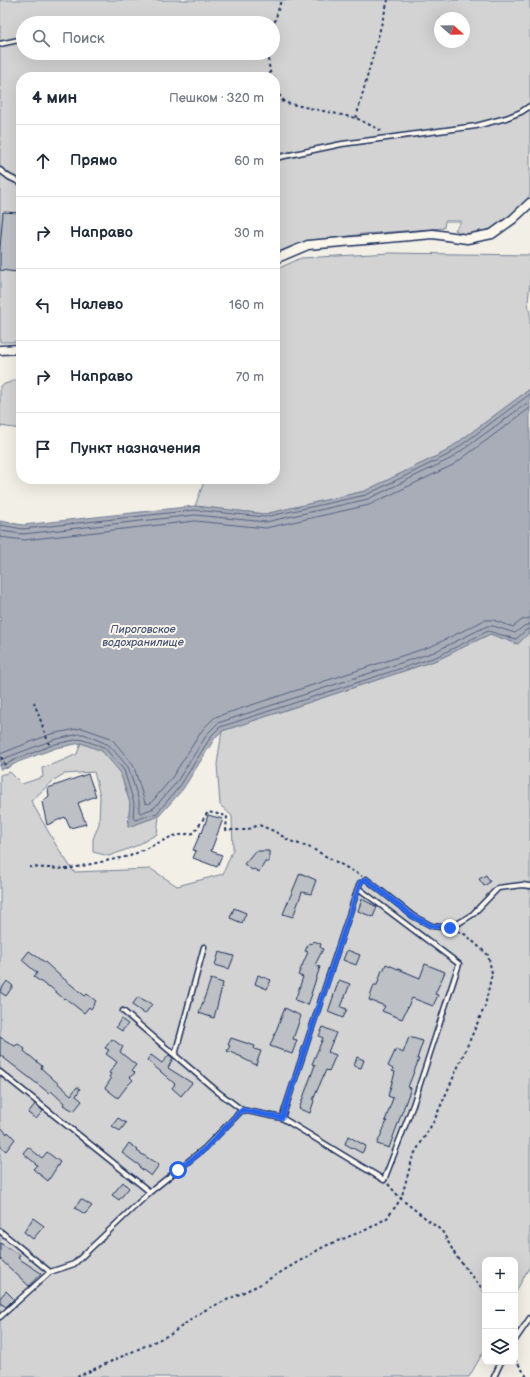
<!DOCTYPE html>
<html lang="ru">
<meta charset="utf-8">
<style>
body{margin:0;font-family:"Balsamiq Sans",sans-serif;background:#f2f2f3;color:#1f2937}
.controls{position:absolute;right:12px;bottom:12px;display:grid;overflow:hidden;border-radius:8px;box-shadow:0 4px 16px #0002}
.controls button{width:36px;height:36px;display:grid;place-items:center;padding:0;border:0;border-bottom:1px solid #e0e1e3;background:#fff;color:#1f2937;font:20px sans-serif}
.compass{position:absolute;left:434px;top:12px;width:36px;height:36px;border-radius:50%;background:#fff;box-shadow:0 4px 16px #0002;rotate:110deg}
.stop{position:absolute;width:12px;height:12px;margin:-9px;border:3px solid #2563eb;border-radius:50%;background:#fff}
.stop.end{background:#2563eb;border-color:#fff;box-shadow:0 1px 4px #0008}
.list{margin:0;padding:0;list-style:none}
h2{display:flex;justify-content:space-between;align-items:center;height:52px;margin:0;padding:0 16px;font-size:17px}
h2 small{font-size:13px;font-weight:400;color:#747a83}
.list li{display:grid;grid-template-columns:26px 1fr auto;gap:12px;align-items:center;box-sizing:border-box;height:72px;padding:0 16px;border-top:1px solid #e0e1e3}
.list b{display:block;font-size:15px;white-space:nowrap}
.list em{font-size:13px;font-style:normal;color:#747a83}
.icon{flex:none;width:22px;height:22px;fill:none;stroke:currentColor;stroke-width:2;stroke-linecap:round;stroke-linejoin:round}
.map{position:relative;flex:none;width:530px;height:1377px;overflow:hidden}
.search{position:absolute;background:#fff;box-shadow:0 4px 16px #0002;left:16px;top:16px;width:264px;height:44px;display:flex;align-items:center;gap:10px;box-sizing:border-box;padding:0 14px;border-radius:22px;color:#747a83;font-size:15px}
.panel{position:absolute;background:#fff;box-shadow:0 4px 16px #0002;left:16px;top:72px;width:264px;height:412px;border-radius:16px}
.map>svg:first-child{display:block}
.green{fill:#d2d3d2;stroke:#768198;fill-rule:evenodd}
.water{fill:#a9adb7;stroke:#707b93}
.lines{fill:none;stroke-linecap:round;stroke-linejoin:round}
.shore{stroke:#546182;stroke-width:1}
.building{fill:#bdc0c4;stroke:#1b2f5e}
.service-casing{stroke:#1b2f5e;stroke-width:7}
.minor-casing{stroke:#1b2f5e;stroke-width:11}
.path{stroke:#1b2f5e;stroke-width:2;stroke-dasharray:3 3;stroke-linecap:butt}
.service{stroke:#fbf7ec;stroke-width:4}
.minor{stroke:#fbf7ec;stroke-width:8}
.route{stroke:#2563eb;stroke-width:5}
.labels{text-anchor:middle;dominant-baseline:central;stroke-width:4;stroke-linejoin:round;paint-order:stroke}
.water-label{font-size:11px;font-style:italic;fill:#465579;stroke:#fbf7ec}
</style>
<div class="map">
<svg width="530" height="1377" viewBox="0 0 530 1377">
<rect width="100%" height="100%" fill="#f2efe6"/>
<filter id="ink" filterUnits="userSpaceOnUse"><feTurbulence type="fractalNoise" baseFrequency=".025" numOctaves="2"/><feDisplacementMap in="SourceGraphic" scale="8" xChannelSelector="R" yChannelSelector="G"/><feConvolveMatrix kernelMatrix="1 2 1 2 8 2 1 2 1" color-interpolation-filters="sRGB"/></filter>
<g filter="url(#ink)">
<!-- green -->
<path class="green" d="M0 0H530V195L519 209 496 229 463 234 455 230 461 221H445L444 228 363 234 300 243 275 253V77H21V342H0ZM440 18H464V42H440ZM23 23H273V53H23Z
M390 253 530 255V281L528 303 530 314V389L445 452 365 491 265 514 195 506 205 479H275V270L301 258Z
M21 378V429L0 426V386Z
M530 632V1266L515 1293V1260H485V1349L469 1377H0V775L10 772 22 784 43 777 42 768 64 760 77 754 81 743 102 751 120 771 130 803 128 827 159 816 157 834 136 846 109 856 93 852V839L99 824 100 796 94 772 64 774 54 780 31 801 56 845 74 872 151 869 177 886 223 874 233 849 232 816 220 805 217 764 222 731 437 660 490 634 518 644Z"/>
<!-- water -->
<path class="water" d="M530 389V632L518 644 490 634 437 660 222 731 215 738 183 789 159 816 128 827 130 803 120 772 102 751 81 743 56 748 18 762 7 768 0 769V521L23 525 195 506 265 514 365 491 445 452Z"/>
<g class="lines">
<!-- shore -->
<path class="shore" d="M0 525 23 529 195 510 265 517 366 495 448 455 530 394
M0 531 23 534 195 515 266 522 368 499 450 459 530 401
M0 537 24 540 195 521 266 528 369 505 453 465 530 408
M0 754 51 734 82 728 111 738 131 762 134 767 145 803 148 804 151 803 171 779 203 729 215 717 432 646 485 620H493L513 627 522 620 530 618
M0 760 53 740 79 734H84L109 745 128 767 139 801V812L141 813 154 808 176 783 208 733 218 723 434 652 487 626H493L515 633 524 626 530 624
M0 765 6 764 17 759 55 744 80 739 104 747 124 770 134 803 133 818 135 820 157 813 180 786 212 735 220 727 436 657 488 631 516 639 526 630 530 629"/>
</g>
<!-- building -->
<path class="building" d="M3 212 21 213 17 272 0 270V248Z
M88 774 96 796 78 803 86 824 70 828 65 817 47 825 42 802 49 796 48 788Z
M208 815 223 819 211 851 222 855 217 867 193 858 196 851 193 850 201 832 202 833Z
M255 851H269V862H265L259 872 254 869 252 870 244 864Z
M300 873 316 880 311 894 302 892 293 917 283 914Z
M486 875 490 882 484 886 479 879Z
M362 899 377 907 373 917 358 911Z
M234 908 246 913 242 923 230 918Z
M314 941 321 944 320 947 323 949 315 965 320 967 311 994H312L308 1005 295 1000 303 977 298 975 308 952 305 951 309 943 312 944Z
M347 950 360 955 356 965 343 960Z
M29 951 46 963 58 974 85 996 87 994 96 1001 91 1009 89 1007 84 1013 65 998 64 999 49 986 48 987 34 977 37 973 22 960Z
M219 952 234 956 229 969 215 965Z
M386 964 420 978 425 964 445 972 435 994 438 995 433 1006 412 998 402 1019 382 1011 385 1006 369 1000 374 985H377L382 970 383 971Z
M258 975 271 980 267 989 255 984Z
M211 979 223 983 214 1018 199 1013Z
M339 980 350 984 341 1007 347 1009 343 1018 328 1012Z
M7 981 13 986 6 996 0 992V991Z
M138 997 152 1004 145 1014 132 1005Z
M285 1008 301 1016 293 1039 297 1040 292 1054 270 1046Z
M121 1019 128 1024 122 1031 116 1027Z
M323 1027 336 1033 328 1052 336 1055 329 1071 326 1070 313 1100 314 1101 310 1113 299 1109 315 1065 312 1064 323 1038 319 1036Z
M0 1037 15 1046 18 1044 25 1049 24 1051 42 1066 41 1068 71 1095 77 1087 80 1089 76 1096 82 1101 74 1111 63 1105 64 1103 51 1091 49 1093 0 1055Z
M409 1037 423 1041 417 1059H419L408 1087 411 1088 389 1148 377 1144 387 1121H385L393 1098 388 1096 395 1072 392 1071 393 1069 388 1066 396 1049 403 1053Z
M231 1038 255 1046 254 1049 261 1051 256 1065 242 1058V1057L227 1051 230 1046 228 1045Z
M112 1039 123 1047 120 1052 136 1065 132 1070 135 1073 130 1077 133 1080 127 1086 118 1098 105 1088 111 1079 109 1077 111 1074 109 1073 117 1062 106 1054 109 1050 105 1048Z
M151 1055 162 1063 169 1055 173 1058 168 1068 192 1083 181 1096 172 1088 175 1084 147 1060Z
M357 1057 364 1060 361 1068 354 1066Z
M35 1104 43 1111 36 1119 28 1113Z
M118 1118 126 1123 120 1131 112 1126Z
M0 1126 7 1134 8 1132 15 1139 6 1151 0 1146Z
M348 1136 366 1146 362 1153 345 1144Z
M129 1143 138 1150 137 1151 159 1165 151 1176 139 1167 140 1166 122 1153Z
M28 1147 42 1158 47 1152 60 1162 48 1181 33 1169 37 1165 23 1153Z
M123 1182 129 1188 119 1200 112 1195Z
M81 1199 92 1206 85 1214 75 1208Z
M33 1218 44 1226 33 1239 24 1232Z
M0 1243 20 1255 18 1258 41 1273 29 1286 0 1259Z
M6 1291 14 1299 6 1307 0 1303V1298Z"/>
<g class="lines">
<defs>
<path id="service" d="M75 23 79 22
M0 44 23 39
M275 158 342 144 476 126 506 118 521 112 530 106
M0 170 9 177 21 183
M366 879 413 916 432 926 451 928 473 914 498 888 522 885 530 886
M175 1055 204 947
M0 1072 150 1192
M242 1110 282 1118 384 1180 413 1105 459 964 358 888 360 883
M282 1118 358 888
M0 1231 50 1272
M0 1317 50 1272 74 1264 150 1192 205 1148 242 1110 218 1092 123 1011
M515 1340 530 1318
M494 1377 501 1362"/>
<path id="minor" d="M275 259 308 245 433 234 467 239 492 234 513 219 530 203
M0 350 21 349"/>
</defs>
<!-- service casing -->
<use href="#service" class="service-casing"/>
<!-- minor casing -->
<use href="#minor" class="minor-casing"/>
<!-- path -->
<path class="path" d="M273 28 281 0
M267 53 271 77
M275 90 286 103 356 118 384 132
M275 100 285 102
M356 118 388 0
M34 702 50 747
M1 757 7 768
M29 867 67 869 130 856 173 836 194 833 208 812 227 816 226 830H246L259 825 274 831 290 841 311 848 362 876
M388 1184 401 1199 442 1231 456 1256 485 1292
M515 1359 527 1377
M77 1377 171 1334 203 1311 259 1285 325 1246 368 1229 387 1218 401 1199 413 1156 434 1121 485 1006 492 973 488 955 466 935 458 931"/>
<!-- service -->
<use href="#service" class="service"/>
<!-- minor -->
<use href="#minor" class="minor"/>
</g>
</g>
<g class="lines" filter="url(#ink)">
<!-- route -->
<path class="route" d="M178 1170 206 1148 242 1110 282 1118 360 883 366 879 412 916 432 926 450 928"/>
</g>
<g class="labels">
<!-- water labels -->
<g class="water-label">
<text x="143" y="629">Пироговское<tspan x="143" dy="13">водохранилище</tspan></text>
</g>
</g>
</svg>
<div class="controls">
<button>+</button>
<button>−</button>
<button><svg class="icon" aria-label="layers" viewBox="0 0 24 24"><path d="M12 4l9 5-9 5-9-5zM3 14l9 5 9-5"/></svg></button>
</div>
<svg class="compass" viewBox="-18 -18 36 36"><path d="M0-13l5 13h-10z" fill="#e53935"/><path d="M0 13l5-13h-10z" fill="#747a83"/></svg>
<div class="stop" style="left:178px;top:1170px"></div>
<div class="stop end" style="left:450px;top:928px"></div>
<div class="search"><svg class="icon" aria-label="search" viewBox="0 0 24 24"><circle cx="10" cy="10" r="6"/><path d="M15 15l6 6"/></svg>Поиск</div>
<section class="panel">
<h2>4 мин<small>Пешком · 320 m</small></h2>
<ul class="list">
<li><svg class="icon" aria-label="ahead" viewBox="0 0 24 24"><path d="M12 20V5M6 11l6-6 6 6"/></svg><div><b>Прямо</b></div><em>60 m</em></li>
<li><svg class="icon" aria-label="right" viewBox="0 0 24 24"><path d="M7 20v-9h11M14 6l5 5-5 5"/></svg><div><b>Направо</b></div><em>30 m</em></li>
<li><svg class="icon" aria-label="left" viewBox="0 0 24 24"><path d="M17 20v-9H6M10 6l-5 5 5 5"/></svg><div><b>Налево</b></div><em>160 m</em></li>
<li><svg class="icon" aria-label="right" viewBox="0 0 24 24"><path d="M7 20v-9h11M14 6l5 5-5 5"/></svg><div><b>Направо</b></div><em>70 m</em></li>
<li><svg class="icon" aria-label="arrive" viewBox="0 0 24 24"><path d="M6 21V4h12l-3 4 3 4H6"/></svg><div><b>Пункт назначения</b></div></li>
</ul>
</section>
</div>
